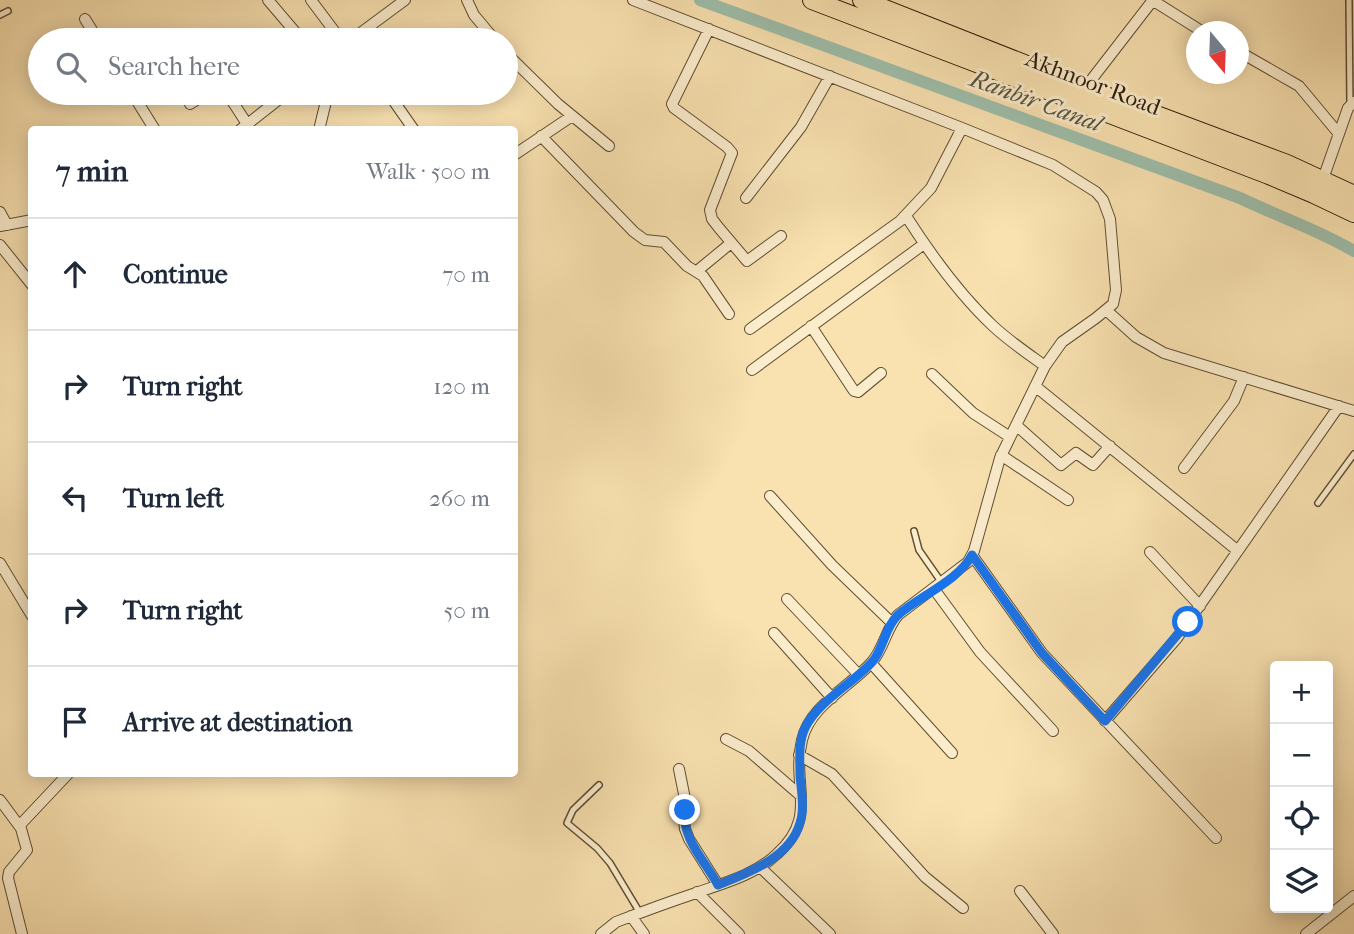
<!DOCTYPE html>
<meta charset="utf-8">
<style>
body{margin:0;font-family:"IM FELL French Canon",serif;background:#f2f2f3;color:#1f2937}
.controls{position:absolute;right:21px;bottom:21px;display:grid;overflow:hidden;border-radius:7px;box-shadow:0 4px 18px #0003}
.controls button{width:63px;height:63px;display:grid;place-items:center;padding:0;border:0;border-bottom:2px solid #e0e1e3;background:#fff;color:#1f2937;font:35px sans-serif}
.compass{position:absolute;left:1186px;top:21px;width:63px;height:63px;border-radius:50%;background:#fff;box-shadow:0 4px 18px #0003;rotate:161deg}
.stop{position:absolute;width:21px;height:21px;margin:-16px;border:5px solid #1a73e8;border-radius:50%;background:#fff}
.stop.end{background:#1a73e8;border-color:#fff;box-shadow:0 2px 7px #0008}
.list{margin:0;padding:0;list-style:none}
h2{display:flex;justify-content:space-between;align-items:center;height:91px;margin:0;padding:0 28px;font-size:30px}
h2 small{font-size:23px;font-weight:400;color:#747a83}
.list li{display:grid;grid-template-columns:46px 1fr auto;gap:21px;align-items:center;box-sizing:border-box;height:112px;padding:0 28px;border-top:2px solid #e0e1e3}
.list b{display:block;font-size:26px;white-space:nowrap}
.list em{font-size:23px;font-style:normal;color:#747a83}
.icon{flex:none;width:38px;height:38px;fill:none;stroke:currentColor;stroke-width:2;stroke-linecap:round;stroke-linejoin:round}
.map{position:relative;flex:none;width:1354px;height:934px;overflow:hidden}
.search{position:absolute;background:#fff;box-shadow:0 4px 18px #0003;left:28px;top:28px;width:490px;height:77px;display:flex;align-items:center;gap:18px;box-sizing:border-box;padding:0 24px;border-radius:38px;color:#747a83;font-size:26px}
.panel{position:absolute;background:#fff;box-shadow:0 4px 18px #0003;left:28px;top:126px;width:490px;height:651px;border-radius:7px}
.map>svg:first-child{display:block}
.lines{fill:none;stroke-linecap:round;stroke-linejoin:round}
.canal{stroke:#9ebeaa;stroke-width:12}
.lane-casing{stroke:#5e4e32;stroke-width:8}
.street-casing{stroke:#5e4e32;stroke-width:12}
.highway-casing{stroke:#2b1d08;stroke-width:20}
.lane{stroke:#fbeccc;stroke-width:5}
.street{stroke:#fbeccc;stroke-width:10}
.highway{stroke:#f9e1b0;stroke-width:18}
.route{stroke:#1a73e8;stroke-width:9}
.labels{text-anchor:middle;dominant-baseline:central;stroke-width:6;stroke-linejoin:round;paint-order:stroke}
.street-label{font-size:23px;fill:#2b1d08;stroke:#fbeccc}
.water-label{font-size:24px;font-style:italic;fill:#535541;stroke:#fbeccc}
</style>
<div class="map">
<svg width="1354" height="934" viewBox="0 0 1354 934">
<rect width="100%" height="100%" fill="#f9e1b0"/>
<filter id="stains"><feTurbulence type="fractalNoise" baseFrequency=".00286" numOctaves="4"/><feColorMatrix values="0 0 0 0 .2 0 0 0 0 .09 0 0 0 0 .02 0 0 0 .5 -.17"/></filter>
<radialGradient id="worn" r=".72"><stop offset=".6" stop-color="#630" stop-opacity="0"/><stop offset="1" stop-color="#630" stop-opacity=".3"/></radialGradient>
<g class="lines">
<!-- canal -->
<path class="canal" d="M700 0 1240 198C1277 216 1319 230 1354 251"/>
<defs>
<path id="lane" d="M1349 0 1350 105
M0 15 8 11
M1318 503 1354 454
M914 531 919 550 942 583
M599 785 573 810 567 823 597 848 610 863 640 913"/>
<path id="street" d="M268 0 302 40
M311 0 341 40
M467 0 474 15 495 40
M1152 0 1203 32
M85 19 98 40
M709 29 672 104 674 108 727 147 732 153 710 210 712 219 719 228 747 261 781 236
M351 40 405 0
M1238 51 1299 86 1339 134
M506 53 558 104 609 146
M1085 88 1153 0
M132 93 155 130
M227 93 247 124
M385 93 393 100 414 130
M190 104 207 93
M240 130 287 93
M319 130 328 93
M541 136 634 232 645 240 664 242 687 266 703 276 729 314
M514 155 572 116
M1323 179 1348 108 1354 102
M746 198 801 127 830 76
M0 212 7 225
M906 216C931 255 959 294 993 326 1009 341 1027 353 1045 366
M0 226 32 220
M0 245 32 285
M697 271 731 243
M1106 310 1136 337 1164 353 1354 411
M811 326 854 391 858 392 881 373
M750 329 900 221 931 188 962 128
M752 370 924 244
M932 374 973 413 1010 437
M1035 386 1238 551
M1016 425 1061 465 1076 453 1093 465 1110 446
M1001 455 1068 500
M1184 468 1234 401 1244 377
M770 496 832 565 892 623
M1150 552 1200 606
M972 555 1042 653 1216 838
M0 563 32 616
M934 589 980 652 1053 731
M787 599 858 674
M774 633 832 698
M871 663 952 753
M1105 721 1177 638 1339 406
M726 739 749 751 801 796
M799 755 832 774 925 877 963 908
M679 769 685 799 684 820 685 829 689 839 718 885
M0 800 20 827
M760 867 830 934
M1020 891 1053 934
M697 892 739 934
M631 916 644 934
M22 934 8 878 9 872 27 850 20 825 68 774
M601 934 616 922C642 912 669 902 696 893 724 883 755 875 777 854 819 816 791 786 802 740 810 705 850 687 872 662 884 648 886 629 898 615L968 562 974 551 1000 458 1045 366 1062 342 1096 318 1113 304 1116 290 1110 219 1103 200 1096 192 1053 165 962 128 633 0
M1306 934 1354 896"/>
<path id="highway" d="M812 0 1269 175 1314 194 1354 213
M862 0 1090 90 1287 164 1354 195"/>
</defs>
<!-- lane casing -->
<use href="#lane" class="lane-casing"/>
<!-- street casing -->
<use href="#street" class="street-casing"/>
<!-- highway casing -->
<use href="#highway" class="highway-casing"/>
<!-- lane -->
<use href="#lane" class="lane"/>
<!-- street -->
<use href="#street" class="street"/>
<!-- highway -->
<use href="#highway" class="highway"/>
</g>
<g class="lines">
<!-- route -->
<path class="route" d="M685 810C681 838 705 861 718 885 748 873 790 858 800 823 805 808 801 790 800 775 800 760 798 743 805 728 819 700 853 684 873 661 884 647 885 627 898 615 920 596 959 580 972 555L1042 653 1105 721 1188 622"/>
</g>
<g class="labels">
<!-- street labels -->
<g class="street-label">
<text transform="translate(1093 83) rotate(21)">Akhnoor Road</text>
</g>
<!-- water labels -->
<g class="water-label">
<text transform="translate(1036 101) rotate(20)">Ranbir Canal</text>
</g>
</g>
<rect width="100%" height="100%" filter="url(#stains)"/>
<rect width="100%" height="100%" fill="url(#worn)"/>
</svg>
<div class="controls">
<button>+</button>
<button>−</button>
<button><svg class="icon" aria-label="locate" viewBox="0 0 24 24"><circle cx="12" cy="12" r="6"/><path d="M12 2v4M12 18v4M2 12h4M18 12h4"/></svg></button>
<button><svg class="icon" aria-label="layers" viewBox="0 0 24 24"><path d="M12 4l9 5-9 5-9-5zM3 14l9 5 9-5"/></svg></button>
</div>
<svg class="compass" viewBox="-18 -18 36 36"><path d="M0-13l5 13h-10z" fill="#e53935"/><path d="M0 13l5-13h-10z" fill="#747a83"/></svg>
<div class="stop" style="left:1188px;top:622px"></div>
<div class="stop end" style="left:685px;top:810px"></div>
<div class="search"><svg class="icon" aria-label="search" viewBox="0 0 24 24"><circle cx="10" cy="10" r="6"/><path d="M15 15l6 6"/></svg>Search here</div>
<section class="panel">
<h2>7 min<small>Walk · 500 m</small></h2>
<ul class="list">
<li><svg class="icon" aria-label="ahead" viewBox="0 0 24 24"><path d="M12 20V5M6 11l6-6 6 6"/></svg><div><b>Continue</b></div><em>70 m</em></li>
<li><svg class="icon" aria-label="right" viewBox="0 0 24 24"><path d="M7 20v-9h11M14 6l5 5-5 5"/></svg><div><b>Turn right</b></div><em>120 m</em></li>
<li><svg class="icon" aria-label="left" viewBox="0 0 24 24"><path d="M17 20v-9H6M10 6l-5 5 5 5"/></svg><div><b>Turn left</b></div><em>260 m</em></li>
<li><svg class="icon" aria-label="right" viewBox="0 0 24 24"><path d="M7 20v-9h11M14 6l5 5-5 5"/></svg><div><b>Turn right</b></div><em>50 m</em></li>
<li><svg class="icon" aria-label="arrive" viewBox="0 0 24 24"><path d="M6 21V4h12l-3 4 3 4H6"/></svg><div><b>Arrive at destination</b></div></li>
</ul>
</section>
</div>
